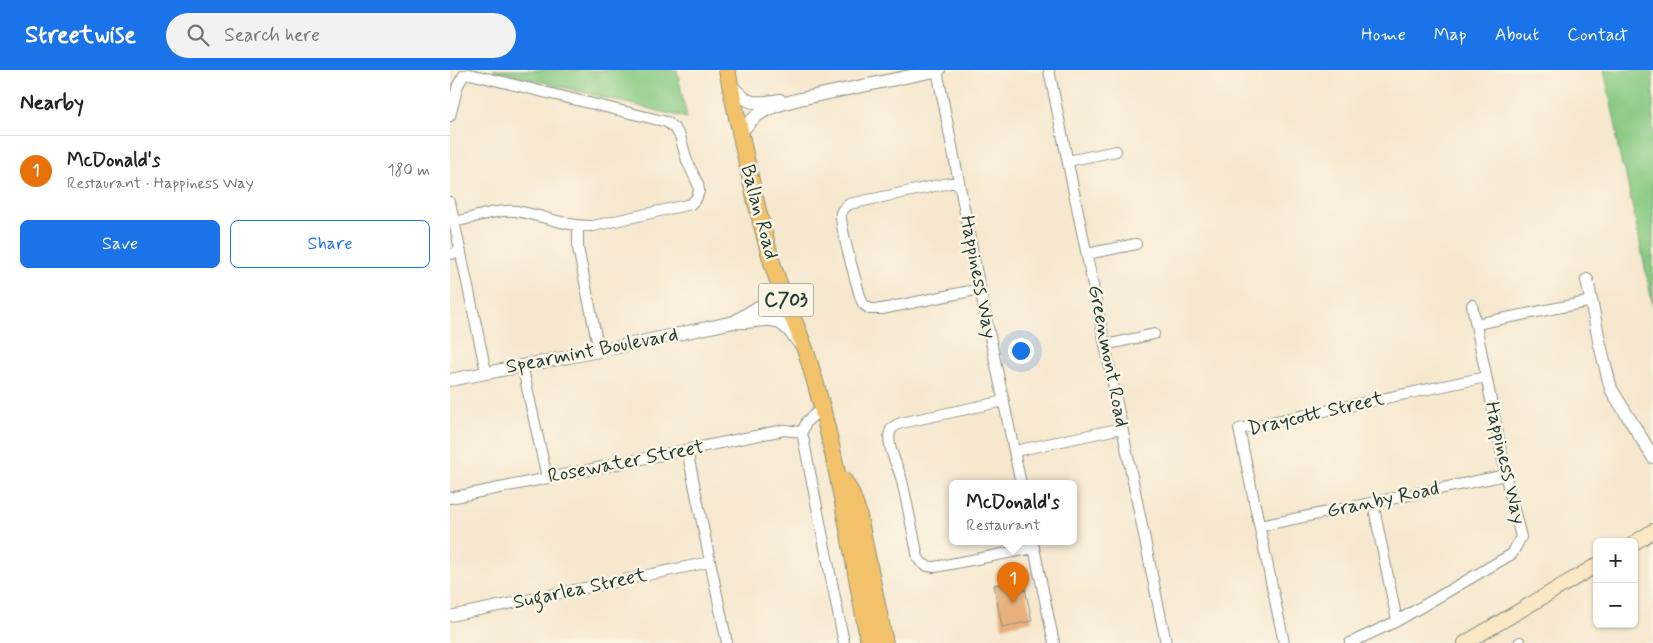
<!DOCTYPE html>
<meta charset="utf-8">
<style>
body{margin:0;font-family:Mynerve,sans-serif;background:#f2f2f2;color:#222}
.controls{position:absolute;right:15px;bottom:15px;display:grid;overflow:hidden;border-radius:8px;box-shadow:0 1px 4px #0004}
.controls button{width:45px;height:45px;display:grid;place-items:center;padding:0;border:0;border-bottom:1px solid #e0e0e0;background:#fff;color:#222;font:25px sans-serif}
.you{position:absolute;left:570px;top:280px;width:18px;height:18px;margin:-12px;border:4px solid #fff;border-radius:50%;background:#1a73e8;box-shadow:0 0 0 8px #1a73e833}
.badge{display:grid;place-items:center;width:32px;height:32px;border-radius:50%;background:#1a73e8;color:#fff;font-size:16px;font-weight:700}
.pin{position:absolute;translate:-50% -41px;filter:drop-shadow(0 1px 2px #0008)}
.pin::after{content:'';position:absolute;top:26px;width:18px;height:15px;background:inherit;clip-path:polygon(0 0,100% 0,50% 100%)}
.popup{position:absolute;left:499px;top:410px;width:128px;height:65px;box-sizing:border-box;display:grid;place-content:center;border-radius:8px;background:#fff;filter:drop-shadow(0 1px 4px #0005);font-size:16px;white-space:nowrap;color:#767676}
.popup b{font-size:19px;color:#222}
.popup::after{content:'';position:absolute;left:50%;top:100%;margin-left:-10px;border:10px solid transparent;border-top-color:#fff}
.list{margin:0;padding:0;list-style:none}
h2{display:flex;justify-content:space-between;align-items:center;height:65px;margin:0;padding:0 20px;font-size:21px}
h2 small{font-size:16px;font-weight:400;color:#767676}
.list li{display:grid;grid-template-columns:32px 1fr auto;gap:15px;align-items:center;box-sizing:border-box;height:70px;padding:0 20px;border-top:1px solid #e0e0e0}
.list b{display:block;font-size:19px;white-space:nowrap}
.list p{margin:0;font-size:16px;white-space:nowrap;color:#767676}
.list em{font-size:16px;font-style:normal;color:#767676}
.actions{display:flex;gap:10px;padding:15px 20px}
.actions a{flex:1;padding:11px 0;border:1px solid #1a73e8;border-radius:8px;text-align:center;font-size:18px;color:#1a73e8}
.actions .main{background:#1a73e8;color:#fff}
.icon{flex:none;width:28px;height:28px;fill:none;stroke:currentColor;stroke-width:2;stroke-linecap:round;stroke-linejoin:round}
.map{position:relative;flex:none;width:1203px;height:573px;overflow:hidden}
header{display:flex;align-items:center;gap:30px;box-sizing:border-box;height:70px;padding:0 25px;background:#1a73e8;color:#fff}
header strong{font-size:24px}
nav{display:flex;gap:28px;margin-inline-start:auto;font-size:18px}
.search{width:350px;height:45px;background:#f2f2f2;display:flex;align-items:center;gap:12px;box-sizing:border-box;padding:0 18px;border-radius:28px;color:#767676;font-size:19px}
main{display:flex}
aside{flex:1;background:#fff}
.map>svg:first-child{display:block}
.green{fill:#89cb84;stroke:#54845c}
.building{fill:#e7b07d}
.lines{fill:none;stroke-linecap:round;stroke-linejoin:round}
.minor-casing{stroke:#8a9282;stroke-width:12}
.tertiary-casing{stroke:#8a9282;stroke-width:14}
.secondary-casing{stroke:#8a9282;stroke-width:16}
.primary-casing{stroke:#8a9282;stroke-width:18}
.minor{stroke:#fff;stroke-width:10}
.tertiary{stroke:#fff;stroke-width:12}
.secondary{stroke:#fae7c3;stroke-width:14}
.primary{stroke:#f2c26a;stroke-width:16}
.labels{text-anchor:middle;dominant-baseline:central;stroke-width:5;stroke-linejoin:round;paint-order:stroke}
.shield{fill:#fcf5e5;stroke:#617469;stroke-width:1}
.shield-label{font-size:19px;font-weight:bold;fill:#1f3d34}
.street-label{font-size:20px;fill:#1f3d34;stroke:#fcf5e5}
</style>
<header>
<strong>Streetwise</strong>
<div class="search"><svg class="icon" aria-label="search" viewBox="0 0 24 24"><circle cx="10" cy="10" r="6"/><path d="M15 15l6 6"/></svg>Search here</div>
<nav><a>Home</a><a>Map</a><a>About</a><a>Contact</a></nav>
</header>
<main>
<aside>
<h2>Nearby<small></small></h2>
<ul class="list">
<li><span class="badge" style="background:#e8710a">1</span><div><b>McDonald's</b><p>Restaurant · Happiness Way</p></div><em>180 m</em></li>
</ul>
<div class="actions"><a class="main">Save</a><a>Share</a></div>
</aside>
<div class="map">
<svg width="1203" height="573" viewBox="0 0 1203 573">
<rect width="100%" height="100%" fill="#fcf5e5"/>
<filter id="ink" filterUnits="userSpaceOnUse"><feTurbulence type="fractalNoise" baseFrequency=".02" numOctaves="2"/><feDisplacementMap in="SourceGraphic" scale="10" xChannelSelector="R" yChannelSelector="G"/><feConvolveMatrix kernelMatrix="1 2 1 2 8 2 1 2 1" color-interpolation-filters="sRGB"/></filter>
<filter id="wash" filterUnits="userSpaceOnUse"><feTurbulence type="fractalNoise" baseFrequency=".0096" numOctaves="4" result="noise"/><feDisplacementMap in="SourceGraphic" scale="20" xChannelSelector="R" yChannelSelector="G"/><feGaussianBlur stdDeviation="1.12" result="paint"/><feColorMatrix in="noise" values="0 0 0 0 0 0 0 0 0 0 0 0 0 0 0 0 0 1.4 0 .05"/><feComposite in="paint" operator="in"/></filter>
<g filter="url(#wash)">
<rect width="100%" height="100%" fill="#f6e8cf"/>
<!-- green -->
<path class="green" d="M43 0H227L237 48Z
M1154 0H1203V236L1174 96H1172L1166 67 1168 66Z"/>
<g id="blocks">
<!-- building -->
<path class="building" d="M573 509 582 551 552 557 544 515Z"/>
</g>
</g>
<g filter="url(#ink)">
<use href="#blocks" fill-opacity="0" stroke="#8a9282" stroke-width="1"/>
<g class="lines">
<defs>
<path id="minor" d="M487 0 530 219 571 414
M599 0 716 573
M0 46 8 15 14 5 20 4 217 52 224 58 230 66 237 91 248 114 249 121 247 127 241 134 143 156C117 157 92 145 66 141 46 139 24 148 4 152
M618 91 666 81
M509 111 399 134C396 137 392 139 391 143 389 155 406 211 410 226L413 234 420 239H432L530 219
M0 132 36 302
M128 156V178L149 281
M0 184 11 182
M637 184 686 174
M1026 254 1142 231
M656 275 704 264
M72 295 97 408
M554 331 451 353C446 355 441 357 440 362 436 377 449 397 452 411 458 437 463 463 468 488 472 495 477 497 485 497L584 478
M371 339 357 351 352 362 394 573
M237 380 277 573
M565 381 672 358
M0 428 334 360 352 362
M923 433 947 551
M810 456 1056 405
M583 473 604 573
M0 546 260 492
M834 573 789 359 1036 307
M900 573 947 551 1062 484 1071 467 1058 416 1022 235
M1069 573 1070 572"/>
<path id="tertiary" d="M280 14C299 36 303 34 330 30
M290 63C295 58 299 52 304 48 317 37 335 33 350 29L489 0
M1137 210 1150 275 1161 319 1203 387
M284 252 333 222
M0 310 149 281 284 252C320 254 323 237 349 273"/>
<path id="secondary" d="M1184 473 1203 461
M1015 573 1147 495"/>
<path id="primary" d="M277 0C291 66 304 131 323 196 333 228 349 259 359 291 387 382 401 480 419 573
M394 411 401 423 408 442 435 573"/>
</defs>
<!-- minor casing -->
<use href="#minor" class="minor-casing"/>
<!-- tertiary casing -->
<use href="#tertiary" class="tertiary-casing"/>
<!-- secondary casing -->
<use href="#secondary" class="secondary-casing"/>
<!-- primary casing -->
<use href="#primary" class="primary-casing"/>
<!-- minor -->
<use href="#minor" class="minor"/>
<!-- tertiary -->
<use href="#tertiary" class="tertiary"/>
<!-- secondary -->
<use href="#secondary" class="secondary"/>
<!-- primary -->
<use href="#primary" class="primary"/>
</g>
</g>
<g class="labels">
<!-- shield labels -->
<rect class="shield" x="308.5" y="213.5" width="55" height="33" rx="4"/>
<g class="shield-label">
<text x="336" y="230">C703</text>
</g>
<!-- street labels -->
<g class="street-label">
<text transform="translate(309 142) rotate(75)">Ballan Road</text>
<text transform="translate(528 207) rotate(79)">Happiness Way</text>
<text transform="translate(142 281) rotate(-11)">Spearmint Boulevard</text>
<text transform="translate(658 286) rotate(79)">Greenmont Road</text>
<text transform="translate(866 344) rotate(-13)">Draycott Street</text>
<text transform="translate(176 392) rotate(-11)">Rosewater Street</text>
<text transform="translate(1055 393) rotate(77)">Happiness Way</text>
<text transform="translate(933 430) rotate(-12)">Granby Road</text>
<text transform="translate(130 519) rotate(-12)">Sugarlea Street</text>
</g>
</g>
</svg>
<div class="controls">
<button>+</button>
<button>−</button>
</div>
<div class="you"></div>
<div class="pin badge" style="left:563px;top:533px;background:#e8710a">1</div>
<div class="popup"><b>McDonald's</b>Restaurant</div>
</div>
</main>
